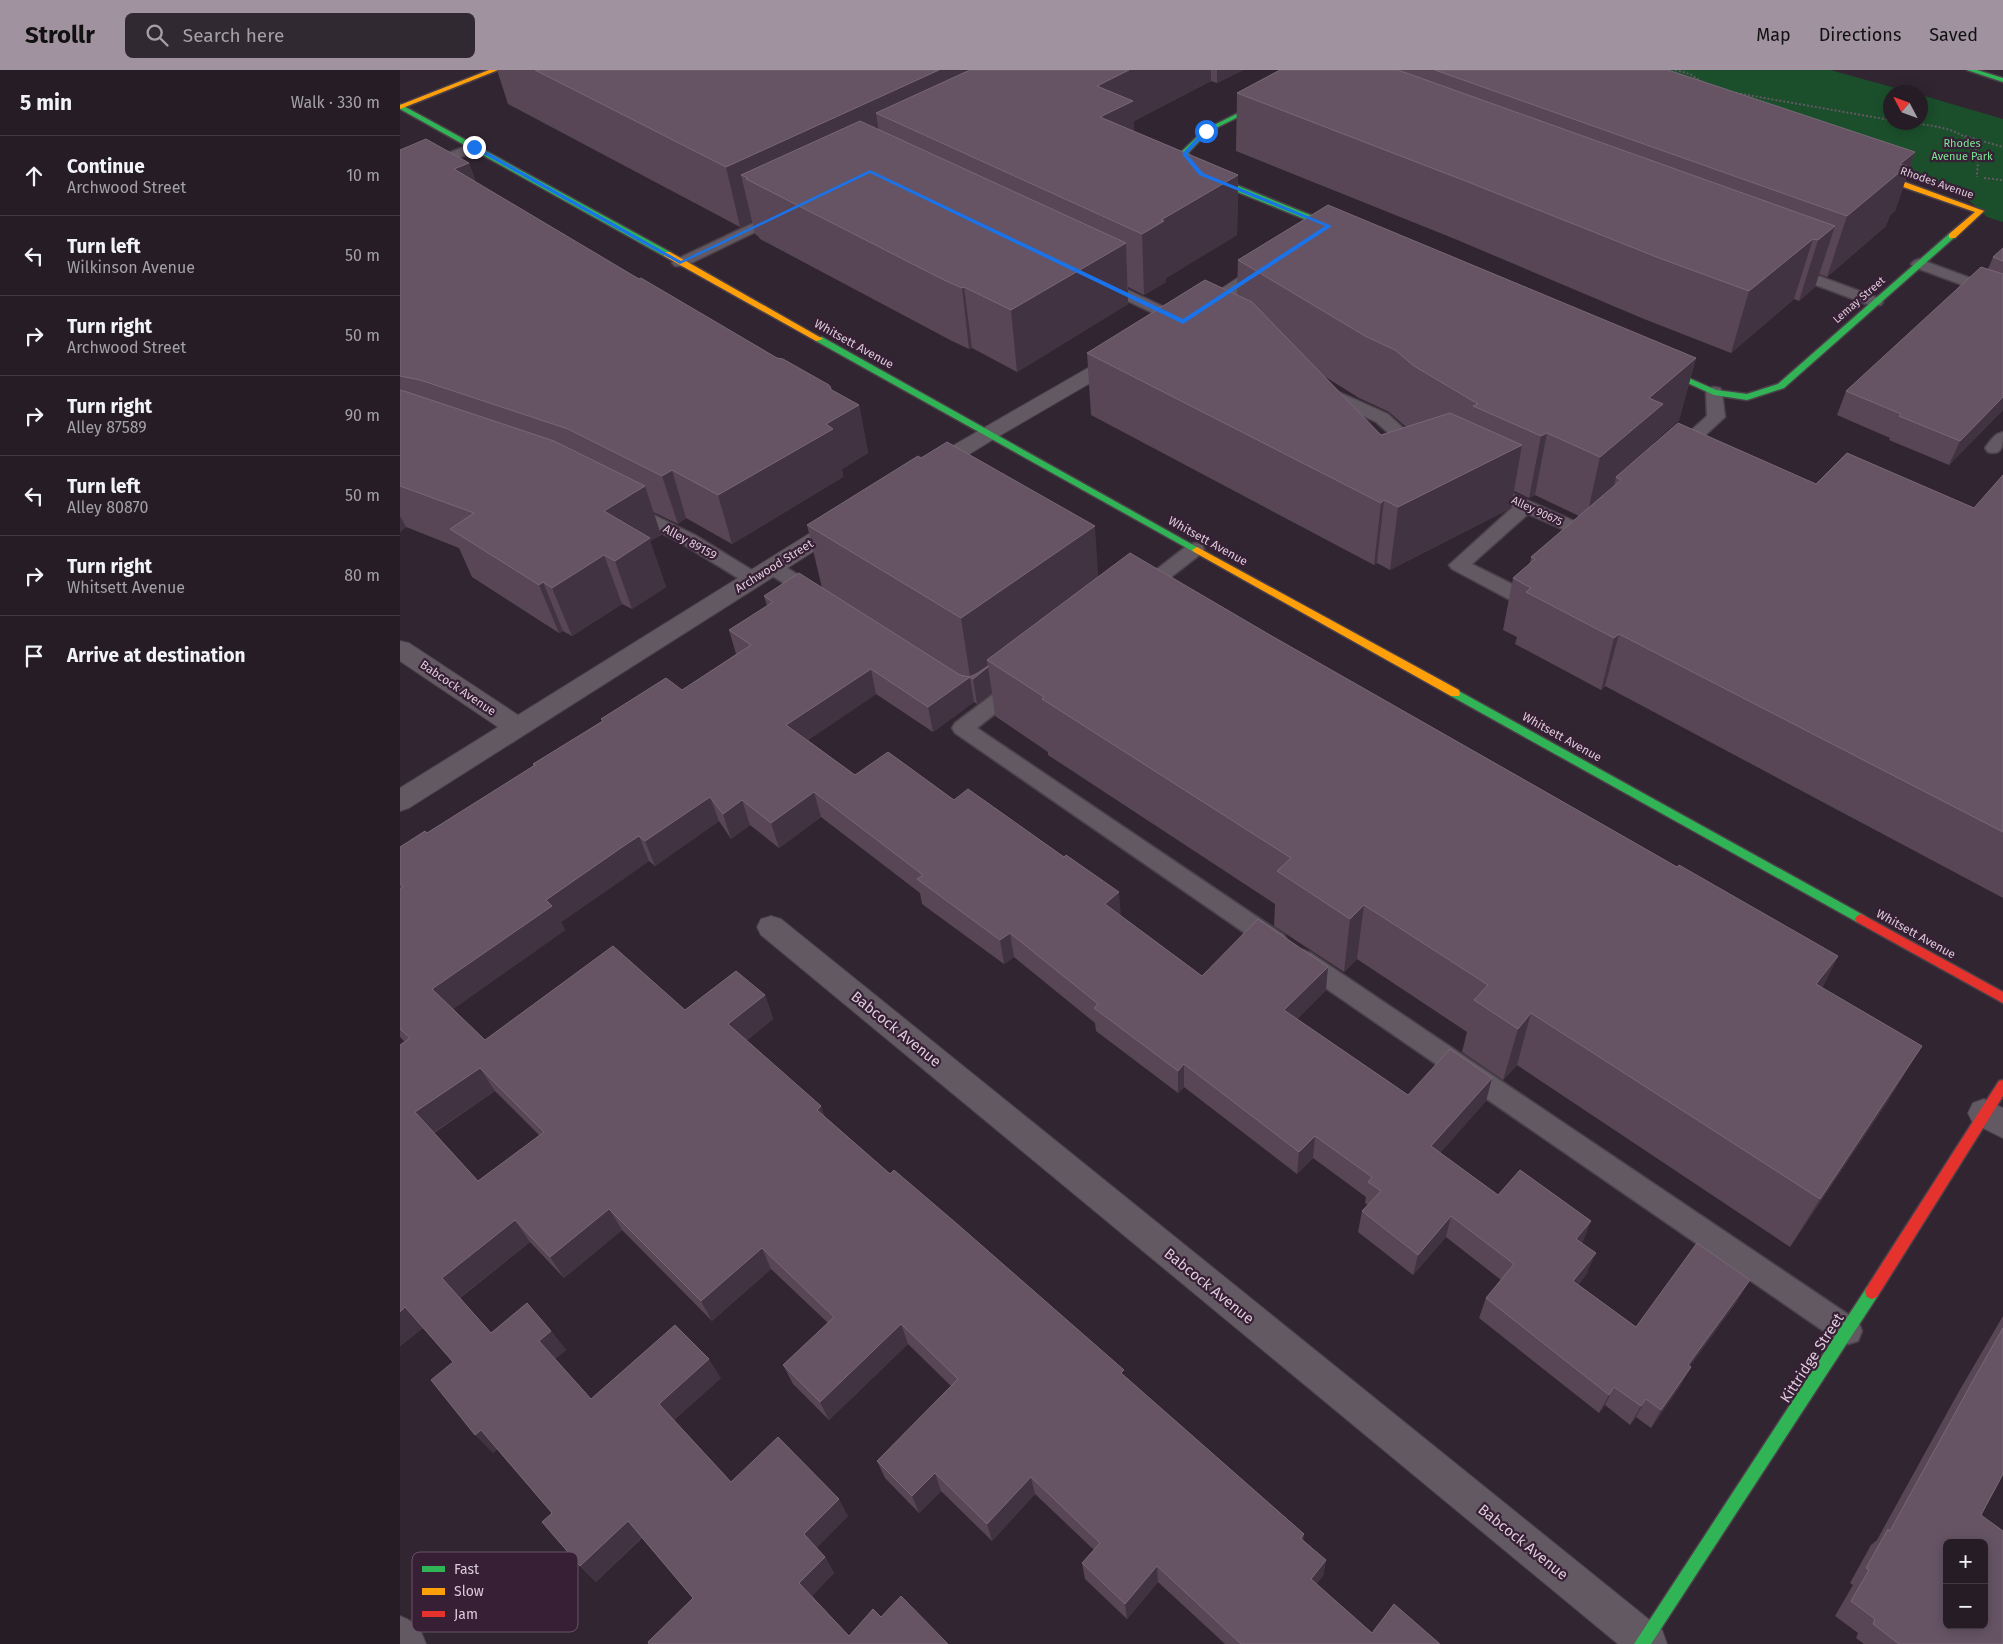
<!DOCTYPE html>
<meta charset="utf-8">
<style>
body{margin:0;font-family:"Fira Sans",sans-serif;background:#312932;color:#f1f3f6}
.controls{position:absolute;right:15px;bottom:15px;display:grid;overflow:hidden;border-radius:8px;box-shadow:0 2px 12px #0003}
.controls button{width:45px;height:45px;display:grid;place-items:center;padding:0;border:0;border-bottom:1px solid #423a42;background:#251c25;color:#f1f3f6;font:25px sans-serif}
.compass{position:absolute;left:1483px;top:15px;width:45px;height:45px;border-radius:50%;background:#251c25;box-shadow:0 2px 12px #0003;rotate:311deg}
.stop{position:absolute;width:15px;height:15px;margin:-11px;border:4px solid #1a73e8;border-radius:50%;background:#fff}
.stop.end{background:#1a73e8;border-color:#fff;box-shadow:0 1px 5px #0008}
.list{margin:0;padding:0;list-style:none}
h2{display:flex;justify-content:space-between;align-items:center;height:65px;margin:0;padding:0 20px;font-size:21px}
h2 small{font-size:16px;font-weight:400;color:#a3a1a7}
.list li{display:grid;grid-template-columns:32px 1fr auto;gap:15px;align-items:center;box-sizing:border-box;height:80px;padding:0 20px;border-top:1px solid #423a42}
.list b{display:block;font-size:19px;white-space:nowrap}
.list p{margin:0;font-size:16px;white-space:nowrap;color:#a3a1a7}
.list em{font-size:16px;font-style:normal;color:#a3a1a7}
.icon{flex:none;width:28px;height:28px;fill:none;stroke:currentColor;stroke-width:2;stroke-linecap:round;stroke-linejoin:round}
.map{position:relative;flex:none;width:1603px;height:1574px;overflow:hidden}
header{display:flex;align-items:center;gap:30px;box-sizing:border-box;height:70px;padding:0 25px;background:#a0929f;color:#111}
header strong{font-size:24px}
nav{display:flex;gap:28px;margin-inline-start:auto;font-size:18px}
.search{width:350px;height:45px;background:#312932;display:flex;align-items:center;gap:12px;box-sizing:border-box;padding:0 18px;border-radius:8px;color:#a3a1a7;font-size:19px}
main{display:flex}
aside{flex:1;background:#251c25}
.map>svg:first-child{display:block}
.green{fill:#1b4f2c}
.lines{fill:none;stroke-linecap:round;stroke-linejoin:round}
.lane-casing{stroke:#4c404a;stroke-width:3}
.street-casing{stroke:#4c404a;stroke-width:2}
.fast-casing{stroke:#4c404a;stroke-width:3}
.slow-casing{stroke:#4c404a;stroke-width:3}
.jam-casing{stroke:#4c404a;stroke-width:3}
.path{stroke:#625962;stroke-width:2;stroke-dasharray:2 2;stroke-linecap:butt}
.lane{fill:#625962;fill-rule:evenodd}
.street{fill:#625962;fill-rule:evenodd}
.fast{fill:#30b455;fill-rule:evenodd}
.slow{fill:#ff9f0a;fill-rule:evenodd}
.jam{fill:#e5322d;fill-rule:evenodd}
.wall{fill:#584657;fill-rule:evenodd}
.shaded-wall{fill:#423342}
.building{fill:#665465;stroke:#796777;fill-rule:evenodd}
.route{fill:#1a73e8}
.labels{text-anchor:middle;dominant-baseline:central;stroke-width:4.5;stroke-linejoin:round;paint-order:stroke}
.far-park-label{font-size:11px;fill:#7ae794;stroke:#371f35}
.far-street-label{font-size:11px;fill:#dcccda;stroke:#371f35}
.street-label{font-size:12px;fill:#dcccda;stroke:#371f35}
.near-street-label{font-size:15px;fill:#dcccda;stroke:#371f35}
.key{fill:#371f35;stroke:#695367;stroke-width:1}
.key-label{font-size:14px;fill:#dcccda}
</style>
<header>
<strong>Strollr</strong>
<div class="search"><svg class="icon" aria-label="search" viewBox="0 0 24 24"><circle cx="10" cy="10" r="6"/><path d="M15 15l6 6"/></svg>Search here</div>
<nav><a>Map</a><a>Directions</a><a>Saved</a></nav>
</header>
<main>
<aside>
<h2>5 min<small>Walk · 330 m</small></h2>
<ul class="list">
<li><svg class="icon" aria-label="ahead" viewBox="0 0 24 24"><path d="M12 20V5M6 11l6-6 6 6"/></svg><div><b>Continue</b><p>Archwood Street</p></div><em>10 m</em></li>
<li><svg class="icon" aria-label="left" viewBox="0 0 24 24"><path d="M17 20v-9H6M10 6l-5 5 5 5"/></svg><div><b>Turn left</b><p>Wilkinson Avenue</p></div><em>50 m</em></li>
<li><svg class="icon" aria-label="right" viewBox="0 0 24 24"><path d="M7 20v-9h11M14 6l5 5-5 5"/></svg><div><b>Turn right</b><p>Archwood Street</p></div><em>50 m</em></li>
<li><svg class="icon" aria-label="right" viewBox="0 0 24 24"><path d="M7 20v-9h11M14 6l5 5-5 5"/></svg><div><b>Turn right</b><p>Alley 87589</p></div><em>90 m</em></li>
<li><svg class="icon" aria-label="left" viewBox="0 0 24 24"><path d="M17 20v-9H6M10 6l-5 5 5 5"/></svg><div><b>Turn left</b><p>Alley 80870</p></div><em>50 m</em></li>
<li><svg class="icon" aria-label="right" viewBox="0 0 24 24"><path d="M7 20v-9h11M14 6l5 5-5 5"/></svg><div><b>Turn right</b><p>Whitsett Avenue</p></div><em>80 m</em></li>
<li><svg class="icon" aria-label="arrive" viewBox="0 0 24 24"><path d="M6 21V4h12l-3 4 3 4H6"/></svg><div><b>Arrive at destination</b></div></li>
</ul>
</aside>
<div class="map">
<svg width="1603" height="1574" viewBox="0 0 1603 1574">
<rect width="100%" height="100%" fill="#312531"/>
<!-- green -->
<path class="green" d="M1203 0H1430L1510 22H1490V52H1520L1521 25 1603 49V152L1587 147 1562 124 1549 117Z"/>
<g class="lines">
<defs>
<path id="lane" d="M74 73 81 77 79 80 0 111V102Z
M381 140 386 141 388 144 386 147 285 196H275L272 193 275 190Z
M1519 189 1603 220V230L1514 197 1511 194 1514 191Z
M1389 195 1481 229 1483 232 1481 235H1469L1384 203 1381 200 1384 197Z
M700 207 790 249 792 252 790 255H778L694 215 692 212 694 209Z
M923 315 988 344 1027 380 1024 384 1018 385 1012 384 976 352 917 324 915 320 917 316Z
M1314 317 1320 318 1322 322 1325 347 1282 387 1276 388 1270 387 1267 383 1270 379 1307 346 1306 322 1308 318Z
M1603 362C1603 375 1603 386 1588 382L1585 378C1590 371 1594 364 1603 362Z
M1084 411 1183 455 1194 450 1201 452 1203 456 1192 467 1185 469 1128 444 1072 494 1126 521 1129 526 1126 531 1119 532 1112 531 1052 499 1049 495 1113 437 1078 421 1075 417 1078 413Z
M231 434 295 465 360 505 363 509 360 513 353 515 346 513 281 473 225 444 222 440 225 436Z
M795 473 802 475 804 479 802 483 748 525 741 527 734 525 731 521 734 517 788 475Z
M372 491 379 493 423 520 426 525 423 530 416 531 409 530 365 501 362 497 365 493Z
M616 610 623 612 626 617 623 622 577 658 884 865 888 872 884 879 876 881 868 879 555 663 552 658 555 653 609 612Z
M903 880 911 883 1458 1251 1462 1261 1458 1271 1448 1274 1438 1271 895 897 891 890 895 883Z"/>
<path id="street" d="M867 191 874 193 876 197 874 201 806 246 799 248 792 246 789 242 792 238 860 193Z
M721 281 728 283 731 287 728 291 594 369 537 404 529 406 521 404 518 399 521 394 714 283Z
M444 445 452 447 455 452 452 457 9 738 0 741V718L98 657 0 591V571L9 573 118 645 436 447Z
M371 846 381 849 1262 1560 1267 1574H1218L361 865 357 857 361 849Z
M1584 1029 1603 1038V1068L1573 1053 1568 1043 1573 1033Z
M0 1546C17 1553 20 1557 26 1574H0Z"/>
<path id="fast" d="M925 0H933L808 62 788 83 804 102 945 159V163H939L798 106 780 83 804 60Z
M1567 0H1577L1603 8V12Z
M0 34 270 182 271 184 264 186 0 39Z
M1549 164 1556 166 1384 318 1347 330 1314 325 1250 296 1251 294H1257L1316 320 1347 324 1378 314Z
M416 267H422L802 480 800 482H794L416 271Z
M1055 619 1465 846 1467 849 1465 852H1457L1051 626 1050 623 1051 620Z
M1472 1215 1477 1217 1479 1222 1477 1227 1251 1574H1234L1467 1217Z"/>
<path id="slow" d="M89 0H98L0 39V35Z
M1466 100H1472L1584 141 1555 168H1549V164L1575 142 1466 104Z
M264 182H270L423 269 416 271 264 186Z
M797 477 1059 620 1060 623 1059 626H1051L794 482 792 480Z"/>
<path id="jam" d="M1461 844 1603 922V933L1457 852 1455 849 1457 846Z
M1603 1010V1026L1477 1227 1472 1229 1467 1227 1465 1222 1467 1217 1599 1011Z"/>
</defs>
<!-- lane casing -->
<use href="#lane" class="lane-casing"/>
<!-- street casing -->
<use href="#street" class="street-casing"/>
<!-- fast casing -->
<use href="#fast" class="fast-casing"/>
<!-- slow casing -->
<use href="#slow" class="slow-casing"/>
<!-- jam casing -->
<use href="#jam" class="jam-casing"/>
<!-- path -->
<path class="path" d="M1275 0 1290 4 1304 13
M1336 23 1490 50
M1507 52C1529 56 1569 57 1577 83 1579 90 1577 99 1577 107
M1565 66 1603 77
M1584 108 1603 110"/>
<!-- lane -->
<use href="#lane" class="lane"/>
<!-- street -->
<use href="#street" class="street"/>
<!-- fast -->
<use href="#fast" class="fast"/>
<!-- slow -->
<use href="#slow" class="slow"/>
<!-- jam -->
<use href="#jam" class="jam"/>
</g>
<!-- wall -->
<path class="wall" d="M97 0H843L817 13 811 11 734 51V62L838 105 837 165 766 208V212L744 225 728 217V234L617 302 572 278 569 279 552 271 360 169 359 167 355 164 352 151 340 157 108 34Z
M880 0H1268L1515 82 1495 141 1490 145 1486 156 1427 207 1419 204 1415 217 1399 231 1394 229 1331 283 1244 249 1055 169 836 81 837 23Z
M0 80 69 93 76 113 239 209 377 288 431 318 432 320 459 335 468 383 442 399 443 407 332 474 286 448 278 454 253 442 261 465 250 471 266 517 232 539 222 534 172 566 163 561 159 563 72 507 59 478 6 457 0 462Z
M1603 178V340L1549 395 1489 370 1490 368 1437 345 1446 321 1588 199 1593 187Z
M838 190 1296 288 1279 350 1253 373 1252 376 1416 414 1574 438 1603 405V828L1205 616 1201 620 1115 574 1117 567 1103 560 1113 508 1130 493 1131 487 1179 446 1135 425 1129 428 1114 421 1111 438 990 500 977 493 974 495 691 345 687 283 837 225ZM924 306 959 328 989 342 1006 357 981 365Z
M407 455 698 507 870 565 1277 797 1438 886 1422 918 1490 1028 1390 1177 1117 995 1103 1010 1062 982 1067 962 957 889 944 902 874 856 875 834 648 685V682L595 646 592 623 577 634 574 632 533 662 476 624 408 670 455 705 554 730 721 846 802 906 926 920 897 949 1008 1025 1092 1008 1086 1031 1040 1083 1098 1125 1182 1173 1187 1203 1178 1215 1236 1257 1338 1230 1290 1296 1280 1316 1251 1358 1236 1347 1230 1355 1205 1335 1199 1343 1079 1248 1086 1228 1101 1210 1046 1167 1013 1205 958 1162 962 1141 968 1135 965 1133 966 1127 913 1088 897 1104 784 1017 778 1023 696 961 695 953 614 887 604 894 522 834 520 823 421 747 379 778 350 755 331 769 319 751 255 796 249 791 239 798 161 852 165 860 53 939 85 970 285 940 365 925 373 949 346 971 425 1047 724 1306 904 1464 903 1470 926 1490 923 1506 916 1514 972 1563 1040 1574H825L758 1512 727 1549 685 1509 682 1493 694 1480 635 1424 592 1471 541 1421 519 1443 485 1408 477 1391 551 1316 508 1274 429 1350 393 1314 383 1295 428 1253 371 1199 312 1251 222 1160 164 1208 130 1172 60 1228 91 1263 151 1261 166 1280 155 1289 191 1329 321 1308 274 1350 331 1412 448 1446 416 1478 425 1487 434 1503 412 1526 449 1566 481 1547 548 1574H249L293 1528 242 1468 196 1512 180 1496 152 1443 97 1379 93 1383 53 1292 23 1258 0 1276 5 972 0 967V777L27 763 134 696 133 694 202 651 201 649 282 620 336 584 329 560 367 536 364 526 422 518ZM95 1021 140 1066 78 1111 34 1063Z
M1603 1246V1404L1581 1445 1603 1574H1464L1456 1568 1458 1563 1435 1546 1453 1515 1450 1513 1471 1475 1477 1470 1558 1323Z"/>
<!-- shaded-wall -->
<path class="shaded-wall" d="M539 0H665L476 43 483 88 348 108 341 105 352 151 340 157 326 97Z
M723 0H811V11L734 51 735 89 701 73 697 16Z
M817 0H843L817 13Z
M1515 82 1495 141 1490 145 1486 156 1427 207 1447 146 1500 94Z
M69 93 86 139 54 99Z
M838 105 837 165 766 208V212L744 225 742 164 761 150Z
M1435 156 1415 217 1399 231 1418 170Z
M1413 169 1394 229 1331 283 1349 221Z
M726 173 728 234 617 302 611 240Z
M564 217 572 278 569 279 562 218Z
M1296 288 1279 350 1253 373 1247 396 1216 407 1212 427 1186 450 1200 387 1249 328Z
M431 318 438 347 459 335 468 383 442 399 443 407 332 474 318 425Z
M1603 327V340L1549 395 1560 371Z
M1147 363 1135 425 1129 428 1141 366Z
M1122 375 1111 438 990 500 998 437Z
M272 400 286 448 278 454 262 406Z
M245 416 261 465 250 471 266 517 232 539 215 491 204 441Z
M984 430 977 493 974 495 981 433Z
M0 446 6 457 0 462Z
M695 456 699 519 587 590 592 623 577 634 573 609 570 607 561 548Z
M204 485 222 534 172 566 152 518Z
M143 512 163 561 159 563 139 515Z
M1219 564 1205 616 1201 620 1214 568Z
M471 599 476 624 393 680 386 655Z
M570 607 574 632 533 662 528 637Z
M414 722 421 747 379 778 371 753Z
M310 727 319 751 255 796 245 771Z
M342 730 350 755 331 769 323 744Z
M239 766 249 791 161 852 165 860 47 943 32 919 146 830Z
M719 822 721 846 705 834Z
M964 835 957 889 944 902 950 849Z
M610 863 614 887 604 894 600 870Z
M1438 886 1411 939 1416 914Z
M928 897 926 920 883 963 884 940Z
M365 925 373 949 337 978 328 954Z
M1131 943 1117 995 1103 1010 1118 959Z
M1522 976 1490 1028 1390 1177 1420 1129Z
M784 994V1017L778 1023V1001Z
M80 998 95 1021 31 1064 15 1042Z
M1092 1008 1086 1031 1026 1099 1031 1076Z
M421 1036 429 1058 417 1040Z
M915 1066 913 1088 897 1104 899 1082Z
M209 1139 222 1160 164 1208 150 1187Z
M1051 1146 1046 1167 1013 1205 1018 1185Z
M115 1150 130 1172 59 1228 42 1208Z
M1191 1151 1183 1172 1168 1190 1176 1169Z
M362 1178 371 1199 312 1251 301 1231Z
M1196 1183 1187 1203 1164 1232 1173 1211Z
M1350 1210 1338 1230 1277 1314 1288 1295Z
M5 1237 23 1258 0 1276V1242Z
M501 1254 508 1274 429 1350 420 1332Z
M151 1261 166 1280 154 1290 139 1271Z
M309 1289 321 1308 272 1352 259 1334Z
M1291 1297 1280 1316 1251 1358 1261 1340Z
M1214 1317 1205 1335 1199 1343 1209 1325Z
M1246 1329 1236 1347 1230 1355 1241 1336Z
M81 1360 98 1378 93 1383 75 1365Z
M535 1403 541 1421 519 1443 512 1426Z
M631 1407 635 1424 592 1471 587 1454Z
M439 1429 448 1446 414 1481 404 1464Z
M228 1451 242 1467 196 1512 180 1496Z
M425 1487 434 1503 410 1528 399 1513Z
M926 1490 923 1506 908 1525 911 1509Z
M757 1496 758 1512 727 1549 725 1534Z"/>
<!-- building -->
<path class="building" d="M135 0H539L326 97Z
M570 0H729L697 16 733 31 700 47 838 105 761 150 764 151 742 164 476 43Z
M880 0H998L1435 156 1418 170 1413 169 1349 221 1259 188 1063 110 837 23Z
M1035 0H1268L1515 82 1500 94 1507 96 1447 146Z
M460 51 726 173 611 240 564 217 562 218 544 210 346 109 348 108 341 105Z
M26 69 69 93 54 99 239 209 241 208 377 288 383 289 429 315 431 318 430 319 459 335 426 354 433 359 318 425 272 400 262 406 168 359 20 310 0 306V80Z
M928 135 1296 288 1249 328 1263 334 1200 387 1147 363 1141 366 1073 336 1078 334 1014 296 995 280 965 266 838 190Z
M1603 178V191L1593 187Z
M1581 197 1603 204V327L1560 371 1499 346 1501 344 1446 321Z
M805 210 852 232 981 365 1050 343 1122 375 998 437 984 430 981 433 687 283Z
M0 320 7 322 154 371 245 416 204 441 250 468 215 491 204 485 152 518 143 512 139 515 50 459 74 443 0 416Z
M1278 353 1416 414 1447 383 1574 438 1603 405V762L1219 564 1214 568 1126 522 1131 518 1113 508 1135 489 1131 487 1221 410 1216 407Z
M547 372 695 456 561 548 407 455 518 386 521 388Z
M730 483 870 565 1193 749 1277 797 1279 795 1438 886 1416 914 1522 976 1420 1129 1131 943 1118 959 1074 930 1088 915 964 835 950 849 877 801 891 788 642 629 644 627 587 590Z
M399 503 560 605 569 607 576 604 588 596V597L573 609 570 607 528 637 471 599 386 655 455 705 488 682 554 730 568 719 664 787 666 785 719 822 705 834 802 906 858 849 928 897 884 940 1008 1025 1050 979 1092 1008 1031 1076 1098 1125 1120 1100 1191 1151 1176 1169 1196 1183 1173 1211 1236 1257 1297 1173 1350 1210 1288 1295 1291 1297 1261 1340 1246 1329 1241 1336 1214 1317 1209 1325 1086 1228 1114 1194 1051 1146 1018 1185 962 1141 981 1121 968 1112 972 1107 915 1066 899 1082 784 994 778 1001 694 938 698 934 610 863 600 870 517 809 523 805 414 722 371 753 342 730 323 744 310 727 245 771 239 766 228 773 146 830 152 836 32 919 85 970 213 876 285 940 336 901 365 925 328 954 421 1036 417 1040 490 1104 494 1100 556 1153 724 1300 721 1303 904 1464 900 1468 926 1490 911 1509 972 1563 994 1534 1040 1574H841L757 1496 725 1534 682 1493 700 1473 631 1407 587 1454 535 1403 512 1426 477 1391 558 1309 501 1254 420 1332 383 1295 434 1247 362 1178 301 1231 209 1139 150 1187 115 1150 42 1208 91 1263 127 1233 151 1261 139 1271 191 1329 275 1255 309 1289 259 1334 331 1412 378 1367 439 1429 404 1464 425 1487 399 1513 449 1566 473 1539 481 1547 501 1526 548 1574H249L248 1572 293 1528 228 1451 180 1496 142 1452 152 1443 81 1360 75 1365 31 1310 53 1292 5 1237 0 1242V975L10 968 0 959V819L3 817 0 814V777L25 761 27 763 135 695 133 694 203 651 201 649 266 608 282 620 351 575 329 560 373 532 364 526ZM80 998 144 1062 78 1111 15 1042Z
M1603 1258V1404L1581 1445 1603 1461V1574H1499L1473 1554 1475 1549 1451 1531 1469 1500 1466 1498 1488 1459 1490 1461 1576 1305ZM1547 1473H1584V1555H1547Z"/>
<!-- route -->
<path class="route" d="M804 60 808 61 787 84 803 103 932 156 783 254 470 103 280 194 71 77 76 76 281 191 470 100 783 249 925 156 799 105 782 84Z"/>
<g class="labels">
<!-- far-park labels -->
<g class="far-park-label">
<text x="1562" y="73">Rhodes<tspan x="1562" dy="13">Avenue Park</tspan></text>
</g>
<!-- far-street labels -->
<g class="far-street-label">
<text transform="translate(1537 113) rotate(19)">Rhodes Avenue</text>
<text transform="translate(1459 230) rotate(-41)">Lemay Street</text>
<text transform="translate(1137 441) rotate(25)">Alley 90675</text>
</g>
<!-- street labels -->
<g class="street-label">
<text transform="translate(454 274) rotate(29)">Whitsett Avenue</text>
<text transform="translate(808 471) rotate(29)">Whitsett Avenue</text>
<text transform="translate(290 472) rotate(29)">Alley 89159</text>
<text transform="translate(374 496) rotate(-32)">Archwood Street</text>
<text transform="translate(58 618) rotate(34)">Babcock Avenue</text>
<text transform="translate(1162 667) rotate(29)">Whitsett Avenue</text>
<text transform="translate(1516 864) rotate(29)">Whitsett Avenue</text>
</g>
<!-- near-street labels -->
<g class="near-street-label">
<text transform="translate(496 959) rotate(39)">Babcock Avenue</text>
<text transform="translate(809 1216) rotate(39)">Babcock Avenue</text>
<text transform="translate(1412 1288) rotate(-57)">Kittridge Street</text>
<text transform="translate(1123 1472) rotate(39)">Babcock Avenue</text>
</g>
</g>
<!-- legend -->
<rect x="12" y="1482" width="166" height="80" rx="8" class="key"/>
<rect x="22" y="1496" width="23" height="6" fill="#30b455"/>
<rect x="22" y="1518" width="23" height="7" fill="#ff9f0a"/>
<rect x="22" y="1541" width="23" height="6" fill="#e5322d"/>
<g class="key-label">
<text x="54" y="1504">Fast</text>
<text x="54" y="1526">Slow</text>
<text x="54" y="1549">Jam</text>
</g>
</svg>
<div class="controls">
<button>+</button>
<button>−</button>
</div>
<svg class="compass" viewBox="-18 -18 36 36"><path d="M0-13l5 13h-10z" fill="#e53935"/><path d="M0 13l5-13h-10z" fill="#a3a1a7"/></svg>
<div class="stop" style="left:806px;top:61px"></div>
<div class="stop end" style="left:74px;top:77px"></div>
</div>
</main>
